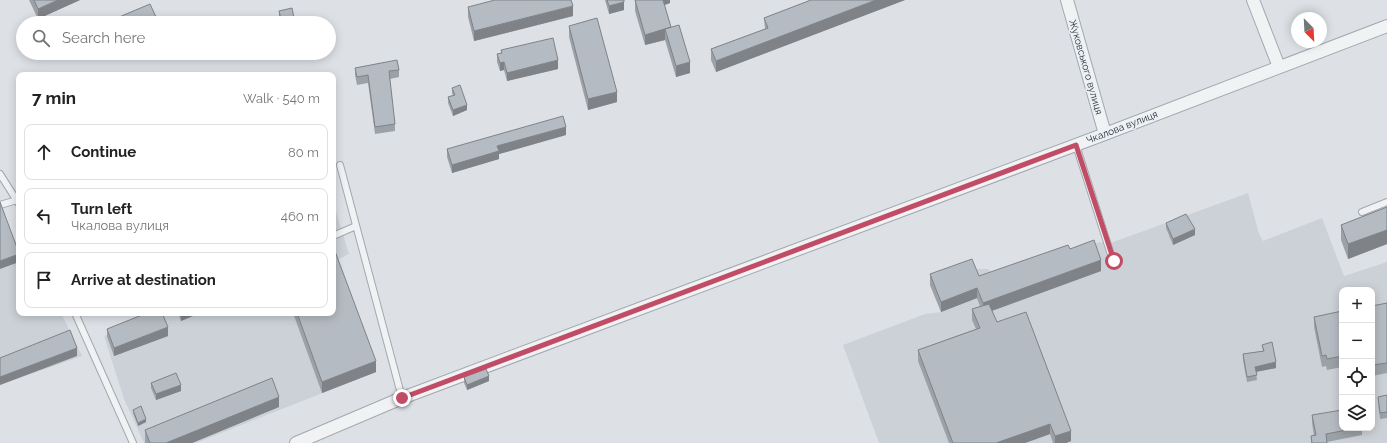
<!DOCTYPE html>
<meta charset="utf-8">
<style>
body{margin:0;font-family:Raleway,sans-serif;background:#f6f6f6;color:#222}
.controls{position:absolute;right:12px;bottom:12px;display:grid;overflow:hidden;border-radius:8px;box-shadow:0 2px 10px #0003}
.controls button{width:36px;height:36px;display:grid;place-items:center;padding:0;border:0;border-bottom:1px solid #e0e0e0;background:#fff;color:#222;font:20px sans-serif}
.compass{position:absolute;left:1291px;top:12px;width:36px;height:36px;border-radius:50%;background:#fff;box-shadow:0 2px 10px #0003;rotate:156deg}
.stop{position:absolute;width:12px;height:12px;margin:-9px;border:3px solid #c14c66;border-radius:50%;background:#fff}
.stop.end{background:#c14c66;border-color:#fff;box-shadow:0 1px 4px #0008}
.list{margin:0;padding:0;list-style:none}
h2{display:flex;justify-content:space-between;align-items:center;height:52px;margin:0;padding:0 16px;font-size:17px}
h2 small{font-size:13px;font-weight:400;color:#767676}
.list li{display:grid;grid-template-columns:26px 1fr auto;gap:12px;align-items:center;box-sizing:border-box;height:56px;margin:0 8px 8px;padding:0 8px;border:1px solid #e0e0e0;border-radius:8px}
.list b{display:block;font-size:15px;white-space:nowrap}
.list p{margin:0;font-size:13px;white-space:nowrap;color:#767676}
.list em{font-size:13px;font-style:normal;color:#767676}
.icon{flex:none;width:22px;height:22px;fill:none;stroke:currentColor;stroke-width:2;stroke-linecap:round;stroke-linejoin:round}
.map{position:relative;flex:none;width:1387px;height:443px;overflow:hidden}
.search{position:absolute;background:#fff;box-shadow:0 2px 10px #0003;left:16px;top:16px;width:320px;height:44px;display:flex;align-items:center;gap:10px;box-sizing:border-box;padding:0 14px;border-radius:22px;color:#767676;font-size:15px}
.panel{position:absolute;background:#fff;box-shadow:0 2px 10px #0003;left:16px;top:72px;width:320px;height:244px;border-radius:8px}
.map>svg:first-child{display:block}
.built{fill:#ccd1d7;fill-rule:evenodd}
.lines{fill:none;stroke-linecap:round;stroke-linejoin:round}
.service-casing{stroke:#a3a8af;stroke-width:8}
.minor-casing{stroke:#a3a8af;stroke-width:14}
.service{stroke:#f0f2f4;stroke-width:6}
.minor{stroke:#f0f2f4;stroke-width:12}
.wall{fill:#9ca1a7}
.shaded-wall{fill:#7f8388}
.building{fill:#b5bbc2;stroke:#7f8388}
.route{stroke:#c14c66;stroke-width:5}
.labels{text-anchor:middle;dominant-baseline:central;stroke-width:3;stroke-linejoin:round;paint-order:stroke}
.street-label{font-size:10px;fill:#28303b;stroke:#ecf0f4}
</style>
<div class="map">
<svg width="1387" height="443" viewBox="0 0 1387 443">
<rect width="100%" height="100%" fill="#dde1e6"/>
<!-- built -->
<path class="built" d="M1248 193 1259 234 1263 241 1322 218 1344 276 1387 262V443H879L843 345 925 314 941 312 930 285 972 269H988L993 274 1039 263 1100 242 1108 244ZM1342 290H1372V428H1342Z
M333 202 349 254 337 260 376 372 196 443H144L124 399 104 336 159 316 158 313H333Z
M0 203 19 255V313H61L82 356 0 385Z"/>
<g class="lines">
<defs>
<path id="service" d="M1076 145 1113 261
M340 165 402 398
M0 174 19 204
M0 205 17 200
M1362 212 1387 202
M333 236 356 226
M75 313 133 443"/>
<path id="minor" d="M1067 0 1105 134
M1253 0 1279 67
M296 443 402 398 1105 134 1387 26"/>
</defs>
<!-- service casing -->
<use href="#service" class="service-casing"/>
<!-- minor casing -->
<use href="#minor" class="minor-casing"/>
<!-- service -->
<use href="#service" class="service"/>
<!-- minor -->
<use href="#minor" class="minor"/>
</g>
<!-- wall -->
<path class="wall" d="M29 0H80L38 19Z
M605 0H624V10L609 14Z
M635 0H670V3L664 5 671 27 690 73 676 77 665 40 645 45 635 11Z
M811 0H905L716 72 711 60V49L765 29 764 18Z
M468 7 573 16 474 41 468 17Z
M279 11 295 23H281L279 17Z
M569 26 617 102 588 110 569 37Z
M501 50 558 69 507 81 504 70 500 71 497 62V54L501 53Z
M355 68 399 70V77L390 79 395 124V131L375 134 368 83 357 85 355 75Z
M452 88 467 110 453 116 448 103V97L453 95 452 93Z
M566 135 499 154V159L452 173 447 157V149Z
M1387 207V244L1348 259 1341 240V225Z
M1166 223 1195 235 1173 245 1166 228Z
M1070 249 1101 271 992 311 997 322 1071 441 1066 443H1053L1050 434 1025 443H949L918 361V350L976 329 972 320V309L980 306 977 298 941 312 930 285V274L979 276Z
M1387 303V373L1372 376V306Z
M1342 311V367L1327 370 1326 366 1322 367 1314 327V317Z
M178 313H200L181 321Z
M293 313H333L376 372 322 393Z
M107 329 168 336 114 356 107 337Z
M1262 345 1276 368 1256 372 1257 380 1247 382 1243 360V354L1263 351Z
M464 377 489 381 467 390 464 383Z
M151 383 181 391 156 400 151 388Z
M1387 395V418L1380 419 1378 402V397Z
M279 407 192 443H145V430Z
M133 410 146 422 138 426 133 413Z
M1312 415 1342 428H1362V435L1327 442V443H1311V436H1314L1312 423Z"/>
<!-- shaded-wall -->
<path class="shaded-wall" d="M58 0H80L38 19V9Z
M662 0H670V3L662 6Z
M876 0H905L716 72V61Z
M624 2V10L609 14V6Z
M573 6V16L474 41V31Z
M156 17V23H143Z
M671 27 665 29V40L645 45V35Z
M558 60V69L507 81V73Z
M504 62V70L500 71V63Z
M690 62V73L676 77V66Z
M617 92V102L588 110V99Z
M467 105V110L453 116V110Z
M566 127V135L499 154V159L452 173V165L497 146Z
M1195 229V235L1173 245V239Z
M1387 230V244L1348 259V244Z
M19 254V262L0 269V261Z
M1101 260V271L983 314V303Z
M977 288V298L941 312V302Z
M181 313H200L181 321Z
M168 327V336L114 356V348Z
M77 348V356L0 385V377Z
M376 361V372L322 393V382Z
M1276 362V368L1255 372V367Z
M489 376V381L467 390V385Z
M181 385V391L156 400V394Z
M279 397V407L192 443H166Z
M146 419V422L138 426V423Z
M1050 424V434L1025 443H996Z
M1071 431V441L1066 443H1055V436Z"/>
<!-- building -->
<path class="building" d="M34 0H58L38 9Z
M495 0H571L573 6 474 31 468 7Z
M607 0H624V2L609 6Z
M635 0H663L671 27 645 35Z
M811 0H876L716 61 711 49 768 28 764 18Z
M150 4 156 17 143 23H105Z
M292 8 295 23H282L279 11Z
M597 18 617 92 588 99 569 26Z
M679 25 690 62 676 66 665 29Z
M553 38 558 60 507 73 504 62 500 63 497 54 502 53 501 50Z
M397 60 399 70 389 71 395 124 375 127 368 75 357 77 355 68Z
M460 85 467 105 453 110 448 97 455 95 452 88Z
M563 116 566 127 497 146 499 151 452 165 447 149Z
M0 202 19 253V254L0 261Z
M1387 207V230L1348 244 1341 225Z
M1186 214 1195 229 1173 239 1166 223Z
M1094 240 1101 260 983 303 977 288 941 302 930 274 972 259 979 276 1068 245 1070 249Z
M333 246 376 361 322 382 297 313H333Z
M1387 303V363L1372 365V306Z
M989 304 997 322 1026 312 1071 431 1055 436 1050 424 996 443H953L918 350 980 328 972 309Z
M1342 311V356L1327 359 1326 355 1322 356 1314 317Z
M147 313H162L168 327 114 348 107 329Z
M70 330 77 348 0 377V358Z
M1272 342 1276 362 1255 367 1257 375 1247 377 1243 354 1264 351 1262 345Z
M486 369 489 376 467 385 464 377Z
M176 373 181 385 156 394 151 383Z
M272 378 279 397 166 443H150L145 430Z
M1387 395V412L1380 413 1378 397Z
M141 406 146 419 138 423 133 410Z
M1342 410V428H1357L1326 434 1327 443H1312L1311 436 1316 435 1312 415Z"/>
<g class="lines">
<!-- route -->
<path class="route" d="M402 398 1076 145 1114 261"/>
</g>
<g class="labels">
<!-- street labels -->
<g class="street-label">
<text transform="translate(1086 67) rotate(74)">Жуковського вулиця</text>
<text transform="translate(1122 127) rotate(-21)">Чкалова вулиця</text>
</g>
</g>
</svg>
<div class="controls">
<button>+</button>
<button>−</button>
<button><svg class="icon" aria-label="locate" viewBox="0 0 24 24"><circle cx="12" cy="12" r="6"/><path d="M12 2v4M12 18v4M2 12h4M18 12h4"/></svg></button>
<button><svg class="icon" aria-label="layers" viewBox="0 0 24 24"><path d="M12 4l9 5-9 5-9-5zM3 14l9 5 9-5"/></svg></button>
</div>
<svg class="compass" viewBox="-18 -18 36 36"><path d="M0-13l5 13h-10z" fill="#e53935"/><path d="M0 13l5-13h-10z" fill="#767676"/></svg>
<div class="stop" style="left:1114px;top:261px"></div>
<div class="stop end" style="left:402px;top:398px"></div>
<div class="search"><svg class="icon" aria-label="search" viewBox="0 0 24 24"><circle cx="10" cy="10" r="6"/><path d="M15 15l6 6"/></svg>Search here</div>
<section class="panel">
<h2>7 min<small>Walk · 540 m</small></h2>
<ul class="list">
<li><svg class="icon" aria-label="ahead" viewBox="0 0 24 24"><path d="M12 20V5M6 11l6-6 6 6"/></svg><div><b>Continue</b></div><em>80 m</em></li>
<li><svg class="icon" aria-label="left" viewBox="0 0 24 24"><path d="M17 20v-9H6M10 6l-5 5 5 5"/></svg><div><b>Turn left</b><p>Чкалова вулиця</p></div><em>460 m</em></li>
<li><svg class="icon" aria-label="arrive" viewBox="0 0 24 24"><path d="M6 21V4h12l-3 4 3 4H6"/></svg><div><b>Arrive at destination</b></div></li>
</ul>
</section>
</div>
